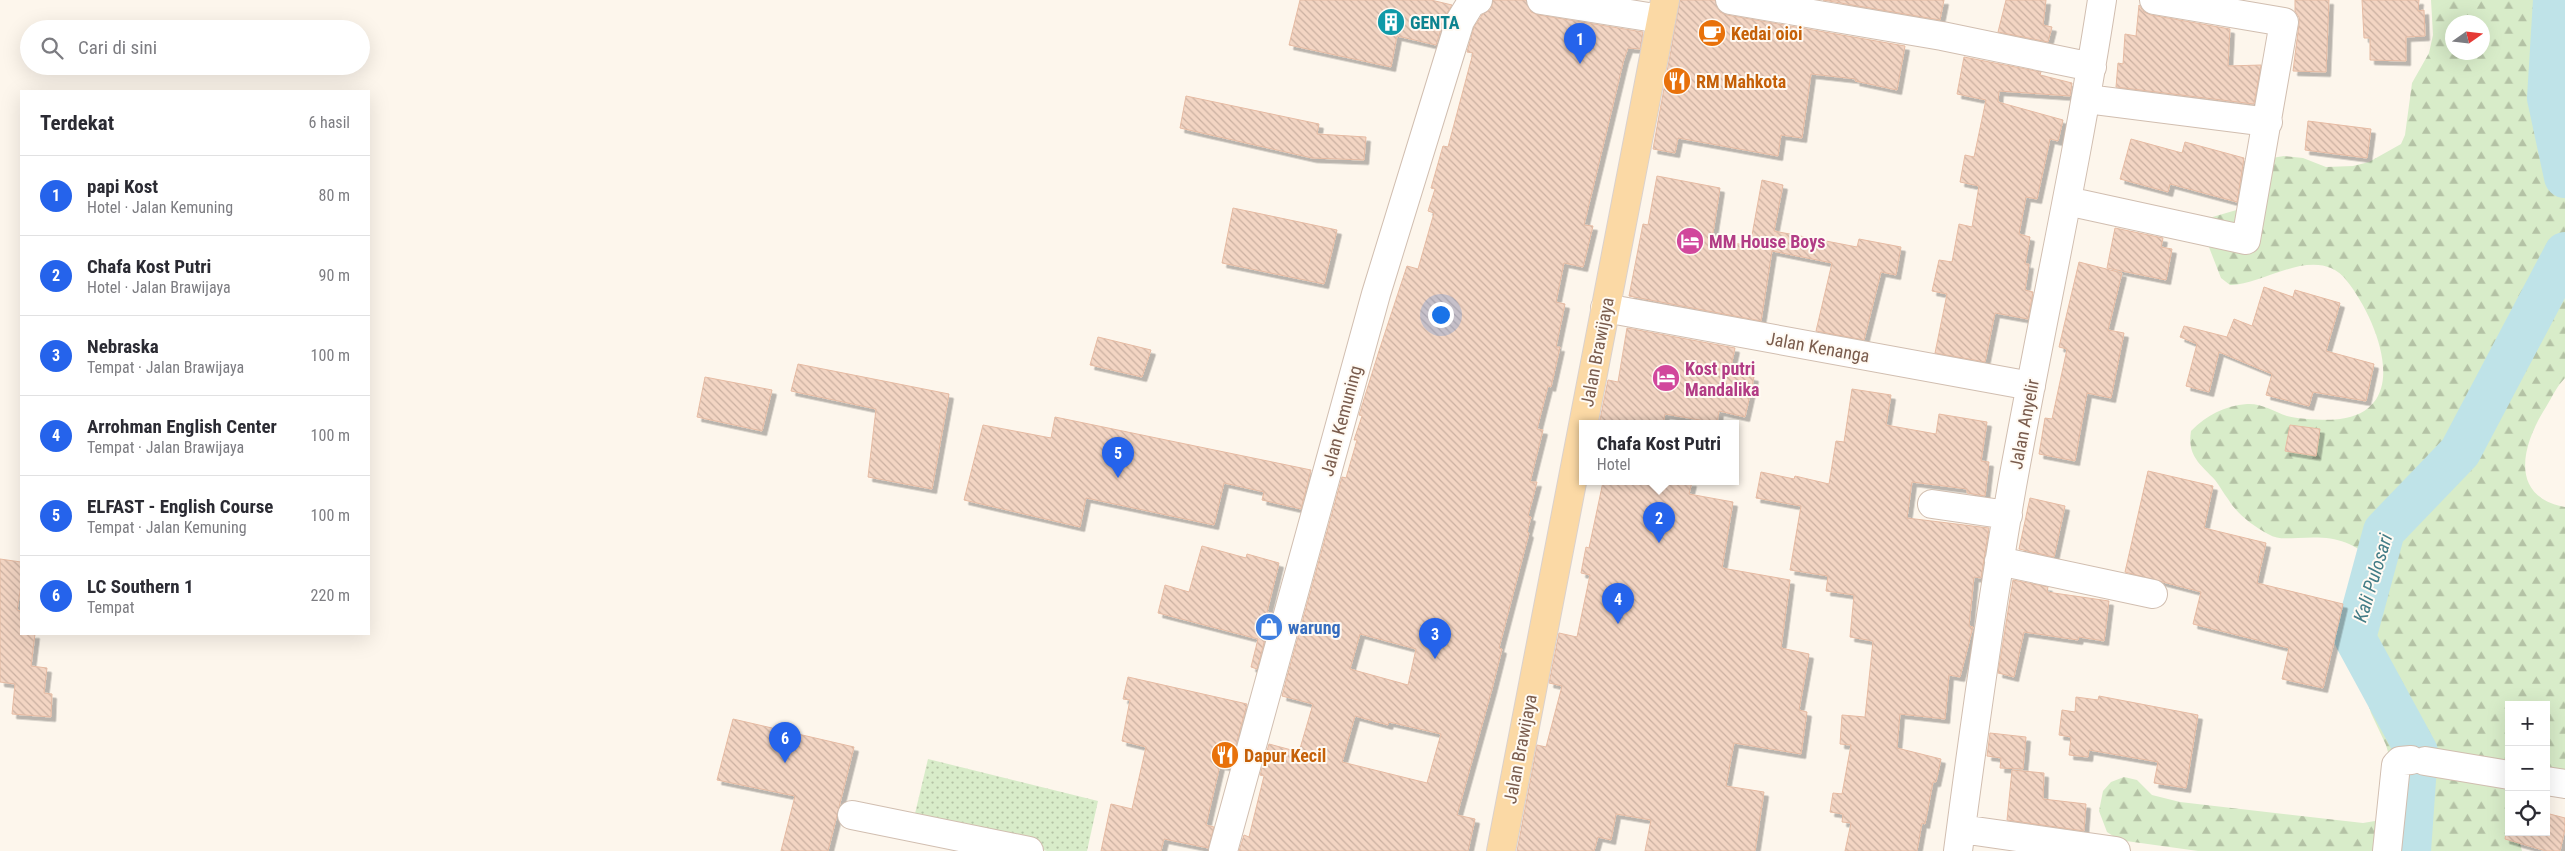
<!DOCTYPE html>
<html lang="id">
<meta charset="utf-8">
<style>
body{margin:0;font-family:"Roboto Condensed",sans-serif;background:#f2f2f3;color:#2b2b33}
.controls{position:absolute;right:15px;bottom:15px;display:grid;overflow:hidden;border-radius:0px;box-shadow:0 5px 20px #0002}
.controls button{width:45px;height:45px;display:grid;place-items:center;padding:0;border:0;border-bottom:1px solid #e1e1e2;background:#fff;color:#2b2b33;font:25px sans-serif}
.compass{position:absolute;left:2445px;top:15px;width:45px;height:45px;border-radius:50%;background:#fff;box-shadow:0 5px 20px #0002;rotate:76deg}
.you{position:absolute;left:1440px;top:314px;width:18px;height:18px;margin:-12px;border:4px solid #fff;border-radius:50%;background:#1a73e8;box-shadow:0 0 0 8px #1a73e833}
.badge{display:grid;place-items:center;width:32px;height:32px;border-radius:50%;background:#2563eb;color:#fff;font-size:16px;font-weight:700}
.pin{position:absolute;translate:-50% -41px;filter:drop-shadow(0 1px 2px #0008)}
.pin::after{content:'';position:absolute;top:26px;width:18px;height:15px;background:inherit;clip-path:polygon(0 0,100% 0,50% 100%)}
.popup{position:absolute;left:1579px;top:420px;width:160px;height:65px;box-sizing:border-box;display:grid;place-content:center;border-radius:0px;background:#fff;filter:drop-shadow(0 1px 4px #0005);font-size:16px;white-space:nowrap;color:#7c7c81}
.popup b{font-size:19px;color:#2b2b33}
.popup::after{content:'';position:absolute;left:50%;top:100%;margin-left:-10px;border:10px solid transparent;border-top-color:#fff}
.list{margin:0;padding:0;list-style:none}
h2{display:flex;justify-content:space-between;align-items:center;height:65px;margin:0;padding:0 20px;font-size:21px}
h2 small{font-size:16px;font-weight:400;color:#7c7c81}
.list li{display:grid;grid-template-columns:32px 1fr auto;gap:15px;align-items:center;box-sizing:border-box;height:80px;padding:0 20px;border-top:1px solid #e1e1e2}
.list b{display:block;font-size:19px;white-space:nowrap}
.list p{margin:0;font-size:16px;white-space:nowrap;color:#7c7c81}
.list em{font-size:16px;font-style:normal;color:#7c7c81}
.icon{flex:none;width:28px;height:28px;fill:none;stroke:currentColor;stroke-width:2;stroke-linecap:round;stroke-linejoin:round}
.map{position:relative;flex:none;width:2565px;height:851px;overflow:hidden}
.search{position:absolute;background:#fff;box-shadow:0 5px 20px #0002;left:20px;top:20px;width:350px;height:55px;display:flex;align-items:center;gap:12px;box-sizing:border-box;padding:0 18px;border-radius:28px;color:#7c7c81;font-size:19px}
.panel{position:absolute;background:#fff;box-shadow:0 5px 20px #0002;left:20px;top:90px;width:350px;height:545px;border-radius:0px}
.map>svg:first-child{display:block}
.forest{fill:url(#forest-firs);fill-rule:evenodd}
.park{fill:url(#park-dots)}
.lines{fill:none;stroke-linecap:round;stroke-linejoin:round}
.river{stroke:#bfe3e8;stroke-width:42}
.building{fill:url(#building-back-hatch);stroke:#e6bba3;fill-rule:evenodd;filter:url(#shadow)}
.minor-casing{stroke:#d1beb0;stroke-width:30}
.major-casing{stroke:#dad1cd;stroke-width:30}
.minor{stroke:#fff;stroke-width:28}
.major{stroke:#fbd9a5;stroke-width:28}
.labels{text-anchor:middle;dominant-baseline:central;stroke-width:4;stroke-linejoin:round;paint-order:stroke}
.culture-label{font-size:18px;font-weight:bold;fill:#0d838f;stroke:#fffaf3;text-anchor:start}
.food-label{font-size:18px;font-weight:bold;fill:#c56008;stroke:#fffaf3;text-anchor:start}
.hotel-label{font-size:18px;font-weight:bold;fill:#b23c85;stroke:#fffaf3;text-anchor:start}
.street-label{font-size:18px;fill:#7a5c4d;stroke:#fffaf3}
.shop-label{font-size:18px;font-weight:bold;fill:#366cbe;stroke:#fffaf3;text-anchor:start}
.water-label{font-size:19px;font-style:italic;fill:#437c86;stroke:#fffaf3}
</style>
<div class="map">
<svg width="2565" height="851" viewBox="0 0 2565 851">
<defs>
<pattern id="forest-firs" width="22" height="20" patternUnits="userSpaceOnUse" patternTransform="scale(1.25)"><rect width="22" height="20" fill="#d8ecc9"/><path d="M5 1l3.5 6h-7zM16 11l3.5 6h-7z" fill="#b4c2a5"/></pattern>
<pattern id="park-dots" width="8" height="8" patternUnits="userSpaceOnUse" patternTransform="scale(1.25)"><rect width="8" height="8" fill="#d8ecc9"/><path d="M2 2h.1M6 6h.1" fill="none" stroke="#b4c2a5" stroke-width="1.8" stroke-linecap="round"/></pattern>
<pattern id="building-back-hatch" width="6" height="6" patternUnits="userSpaceOnUse" patternTransform="scale(1.25)"><rect width="6" height="6" fill="#f3d5c3"/><path d="M-1 5l2 2M0 0l6 6M5-1l2 2" fill="none" stroke="#cab0a1"/></pattern>
<filter id="shadow"><feDropShadow dx="4.5" dy="4.5" stdDeviation="0" flood-color="#0004"/></filter>
</defs>
<rect width="100%" height="100%" fill="#fdf6ec"/>
<!-- forest -->
<path class="forest" d="M2431 0H2565V378C2557 386 2552 397 2546 407 2523 443 2507 496 2565 507V783L2546 787V705H2509V832H2517L2522 851H2198L2119 840 2107 832 2099 811 2103 791 2111 782 2124 777 2137 780 2152 795 2180 802 2363 823 2381 820 2392 766 2386 745 2371 713 2365 694 2355 638 2375 562C2350 539 2332 536 2298 538 2287 538 2278 540 2268 534 2253 526 2237 514 2228 499 2223 493 2220 486 2215 480 2200 464 2187 456 2191 431 2207 415 2224 406 2247 404 2261 403 2275 412 2287 416 2297 419 2330 421 2340 419 2414 409 2377 319 2347 281 2317 242 2262 286 2230 285L2221 278 2205 237 2209 218 2240 209 2272 158 2284 156 2303 158 2326 167 2353 166 2369 162 2401 144 2405 135 2412 83 2429 53 2433 35ZM2452 22H2482V52H2452Z"/>
<!-- park -->
<path class="park" d="M928 759 1098 801 1087 851H1047L913 822Z"/>
<g class="lines">
<!-- river -->
<path class="river" d="M2554 0 2548 98 2565 177
M2410 851 2417 752 2355 638 2384 531 2460 452 2565 253"/>
</g>
<!-- building -->
<path class="building" d="M1300 0H1431L1452 5 1445 16 1436 45 1397 36 1391 67 1289 45Z
M1493 0H1526L1531 12 1539 15 1643 32 1640 49 1628 48 1624 59 1584 225 1593 226 1583 267 1564 263 1556 302 1565 304 1556 347H1560L1551 387 1548 386 1537 429 1543 430 1530 482H1537L1528 516 1531 517 1527 532 1529 533 1499 648 1502 649 1492 689 1457 815 1475 819 1468 851H1239L1244 835 1249 837 1264 776 1260 775 1269 744 1299 752 1313 704 1282 696 1287 677 1342 477 1346 478 1357 440H1354L1362 416 1359 415 1379 351 1407 266 1418 269 1434 213 1428 211 1435 189 1431 188 1443 146 1448 147 1473 53 1467 52 1474 27 1482 15 1491 9ZM1360 634 1416 649 1408 685 1350 669ZM1355 716 1388 725 1389 722 1441 734 1427 783 1342 762Z
M1680 0H1715L1720 12 1727 15 1905 46 1897 90 1855 81 1856 79 1811 74 1802 138 1781 135 1778 156 1678 138 1675 153 1653 149Z
M1823 0H1944L1940 20Z
M2006 0H2046L2043 25 2052 27 2048 42 1998 32Z
M2295 0H2329L2326 72 2293 71 2299 24V17L2295 11Z
M2362 0H2419L2418 11 2424 10 2425 36 2406 37V61L2370 60V38H2364Z
M2139 5 2144 12 2151 15 2230 29 2228 66 2261 65 2254 104 2116 87 2118 63 2123 64 2125 34 2136 36Z
M1964 57 2041 72 2040 75 2072 83 2070 96 1999 91 1998 102 2063 120 2058 141 2050 139 2037 199 2026 197 2019 234 2030 237 2025 264H2029L2025 290 2033 292 2028 319 1995 313 1985 362 1935 353 1947 294 1932 291 1939 260 1952 262 1959 224 1972 227 1979 186 1960 182 1965 155 1974 157 1986 100 1957 94Z
M1186 96 1319 124 1317 134 1366 137 1364 160 1312 158 1180 128Z
M2308 121 2371 129 2367 158 2305 150Z
M2131 139 2182 153 2185 142 2244 158 2237 202 2170 184 2168 192 2120 179Z
M1657 176 1720 188 1712 239 1750 246 1762 180 1783 185 1774 231 1857 247 1859 239 1901 247 1896 275 1881 272 1864 340 1816 331 1832 263 1772 251 1761 321 1629 296 1643 224 1648 225Z
M1233 208 1337 230 1324 284 1222 263Z
M2115 228 2163 238 2161 247 2172 249 2166 280 2107 268Z
M2079 262 2122 273 2108 330 2124 333 2111 398 2087 393 2075 461 2039 454 2045 418 2052 419 2067 349 2059 347Z
M2264 287 2293 297 2295 290 2340 303 2326 351 2374 364 2366 401 2313 392 2309 406 2266 395 2272 374 2219 352 2209 392 2186 386 2197 344 2180 337 2184 326 2227 337 2234 319 2252 326Z
M1627 328 1735 348 1730 371 1754 377 1745 417 1719 411 1717 423 1665 414 1663 424H1599L1608 380 1618 382Z
M1098 337 1151 350 1142 377 1090 365Z
M798 364 949 394 932 489 868 477 876 409 791 391Z
M705 377 772 390 762 431 697 417Z
M1852 389 1891 395 1886 425 1936 434 1939 414 1987 422 1981 461 1989 462 1985 496 1967 493V489L1912 482 1907 518 1989 528 1981 578 1974 577 1969 626 1973 627 1960 677 1949 675 1945 719 1900 714 1897 748 1941 759 1936 782H1933L1925 824 1922 823 1917 851H1845L1851 823 1842 822 1843 814 1830 812 1833 793 1842 794 1851 745 1840 744 1842 715 1865 717 1873 641 1850 637 1854 595 1826 591 1828 576 1790 570 1801 506 1756 498 1761 472 1794 479 1795 476 1829 484 1836 441 1844 442Z
M1055 417 1311 470 1301 509 1262 500 1264 492 1224 483 1214 525 1086 498 1080 527 964 500 983 425 1051 438Z
M2290 425 2320 429 2316 456 2285 451Z
M2148 471 2213 486 2204 528 2266 543 2257 583 2343 604 2323 688 2282 679 2289 648 2193 624 2201 592 2125 572Z
M1603 482H1692L1689 494 1733 502 1722 568 1790 580 1781 648 1809 654 1799 710 1807 712 1801 754 1734 743 1726 786 1764 792 1755 851H1645L1651 820 1616 814 1611 840 1598 837 1594 851H1517L1537 745 1546 747 1562 686 1549 683 1559 633 1577 637 1590 575 1581 573 1586 547 1589 548Z
M2030 498 2065 506 2054 557 2019 549Z
M1202 546 1246 558 1247 554 1279 563 1267 612 1272 613 1257 669 1251 667 1258 639 1158 613 1165 585 1189 592Z
M0 559 21 562V586L17 610 21 611V634H35L31 666 47 668 44 693 52 694 51 717 12 714 15 684 0 682Z
M2013 580 2048 587 2047 592 2109 601 2104 641 2079 637 2078 640 2024 632 2014 677 1998 673Z
M1128 677 1247 704 1230 767 1220 765 1206 825 1214 827 1208 848 1164 839 1161 851H1101L1111 804 1132 809 1146 747 1122 741 1130 700 1123 699Z
M2099 696 2198 715 2186 788 2154 783 2158 762 2089 750 2088 757 2069 755 2071 737 2059 735 2062 710 2075 712 2076 697 2098 700Z
M733 719 854 747 828 851H781L795 796 717 780Z
M1990 733 2026 737 2023 769 2000 768 2001 758 1987 756Z
M2012 770 2044 773 2043 799 2086 804 2084 831 2007 820Z
M2546 813 2565 818V829L2560 851H2546L2505 839 2506 832H2546Z"/>
<g class="lines">
<defs>
<path id="minor" d="M1541 0 1661 19
M1730 0 1942 36 2092 67
M2087 99 2268 122
M2067 201 2246 240 2284 22 2154 0
M1605 308 2031 386
M1932 504 2008 515
M1999 561 2153 594
M2425 761 2509 775
M2546 781 2565 784
M852 815 1029 851
M1961 829 2116 851
M1223 851 1376 294 1460 21 1471 3 1478 0
M1958 851C1974 729 1991 607 2012 486 2041 324 2077 163 2102 0
M2387 851 2396 765 2400 761 2411 760"/>
<path id="major" d="M1501 851 1665 0"/>
</defs>
<!-- minor casing -->
<use href="#minor" class="minor-casing"/>
<!-- major casing -->
<use href="#major" class="major-casing"/>
<!-- minor -->
<use href="#minor" class="minor"/>
<!-- major -->
<use href="#major" class="major"/>
</g>
<!-- icons -->
<defs>
<symbol id="building-disc" viewBox="-11 -11 22 22"><circle r="9.5" fill="#0f9aa8" stroke="#fffaf3"/><path d="M-4-6H4V6H1V3H-1V6H-4ZM-2.5-4.3h1.7v1.8h-1.7ZM.8-4.3h1.7v1.8H.8ZM-2.5-1h1.7V.8h-1.7ZM.8-1h1.7V.8H.8Z" fill="#fff"/></symbol>
<symbol id="cafe-disc" viewBox="-11 -11 22 22"><circle r="9.5" fill="#e8710a" stroke="#fffaf3"/><path d="M-5.5-4.5H6V0H3Q3 3.5 0 3.5H-2.5Q-5.5 3.5-5.5 0ZM3-3.2v2h1.7v-2ZM-6 4.5H4V6H-6Z" fill="#fff"/></symbol>
<symbol id="restaurant-disc" viewBox="-11 -11 22 22"><circle r="9.5" fill="#e8710a" stroke="#fffaf3"/><path d="M-5-6h1v4h1v-4h1v4h1v-4h1v5L-1.5 .5V6h-2V.5L-5-1ZM5-6V6H3V1.5H1.5Q1.5-4 5-6Z" fill="#fff"/></symbol>
<symbol id="hotel-disc" viewBox="-11 -11 22 22"><circle r="9.5" fill="#d1479c" stroke="#fffaf3"/><path d="M-6-4.5h1.5V1H6V5H4.5V3h-9V5H-6ZM-4 0a1.8 1.8 0 1 1 3.6 0ZM.5 0V-2.5h3Q6-2.5 6 0Z" fill="#fff"/></symbol>
<symbol id="shop-disc" viewBox="-11 -11 22 22"><circle r="9.5" fill="#3f7fe0" stroke="#fffaf3"/><path d="M-5-2.5h2.3a2.7 3.5 0 0 1 5.4 0H5L5.5 6h-11ZM-1.5-2.5h3a1.5 2.3 0 0 0-3 0Z" fill="#fff"/></symbol>
</defs>
<g fill-rule="evenodd">
<use href="#building-disc" x="1375" y="6" width="32" height="32"/>
<use href="#cafe-disc" x="1696" y="17" width="32" height="32"/>
<use href="#restaurant-disc" x="1661" y="65" width="32" height="32"/>
<use href="#hotel-disc" x="1674" y="225" width="32" height="32"/>
<use href="#hotel-disc" x="1650" y="362" width="32" height="32"/>
<use href="#shop-disc" x="1253" y="611" width="32" height="32"/>
<use href="#restaurant-disc" x="1209" y="739" width="32" height="32"/>
</g>
<g class="labels">
<!-- culture labels -->
<g class="culture-label">
<text x="1410" y="22">GENTA</text>
</g>
<!-- food labels -->
<g class="food-label">
<text x="1731" y="33">Kedai oioi</text>
<text x="1696" y="81">RM Mahkota</text>
<text x="1244" y="755">Dapur Kecil</text>
</g>
<!-- hotel labels -->
<g class="hotel-label">
<text x="1709" y="241">MM House Boys</text>
<text x="1685" y="368">Kost putri<tspan x="1685" dy="21">Mandalika</tspan></text>
</g>
<!-- street labels -->
<g class="street-label">
<text transform="translate(1818 347) rotate(10)">Jalan Kenanga</text>
<text transform="translate(1597 352) rotate(-79)">Jalan Brawijaya</text>
<text transform="translate(1341 421) rotate(-75)">Jalan Kemuning</text>
<text transform="translate(2024 424) rotate(-79)">Jalan Anyelir</text>
<text transform="translate(1520 749) rotate(-79)">Jalan Brawijaya</text>
</g>
<!-- shop labels -->
<g class="shop-label">
<text x="1288" y="627">warung</text>
</g>
<!-- water labels -->
<g class="water-label">
<text transform="translate(2373 578) rotate(-73)">Kali Pulosari</text>
</g>
</g>
</svg>
<div class="controls">
<button>+</button>
<button>−</button>
<button><svg class="icon" aria-label="locate" viewBox="0 0 24 24"><circle cx="12" cy="12" r="6"/><path d="M12 2v4M12 18v4M2 12h4M18 12h4"/></svg></button>
</div>
<svg class="compass" viewBox="-18 -18 36 36"><path d="M0-13l5 13h-10z" fill="#e53935"/><path d="M0 13l5-13h-10z" fill="#7c7c81"/></svg>
<div class="you"></div>
<div class="pin badge" style="left:1580px;top:64px">1</div>
<div class="pin badge" style="left:1659px;top:543px">2</div>
<div class="popup"><b>Chafa Kost Putri</b>Hotel</div>
<div class="pin badge" style="left:1435px;top:659px">3</div>
<div class="pin badge" style="left:1618px;top:624px">4</div>
<div class="pin badge" style="left:1118px;top:478px">5</div>
<div class="pin badge" style="left:785px;top:763px">6</div>
<div class="search"><svg class="icon" aria-label="search" viewBox="0 0 24 24"><circle cx="10" cy="10" r="6"/><path d="M15 15l6 6"/></svg>Cari di sini</div>
<section class="panel">
<h2>Terdekat<small>6 hasil</small></h2>
<ul class="list">
<li><span class="badge">1</span><div><b>papi Kost</b><p>Hotel · Jalan Kemuning</p></div><em>80 m</em></li>
<li><span class="badge">2</span><div><b>Chafa Kost Putri</b><p>Hotel · Jalan Brawijaya</p></div><em>90 m</em></li>
<li><span class="badge">3</span><div><b>Nebraska</b><p>Tempat · Jalan Brawijaya</p></div><em>100 m</em></li>
<li><span class="badge">4</span><div><b>Arrohman English Center</b><p>Tempat · Jalan Brawijaya</p></div><em>100 m</em></li>
<li><span class="badge">5</span><div><b>ELFAST - English Course</b><p>Tempat · Jalan Kemuning</p></div><em>100 m</em></li>
<li><span class="badge">6</span><div><b>LC Southern 1</b><p>Tempat</p></div><em>220 m</em></li>
</ul>
</section>
</div>
